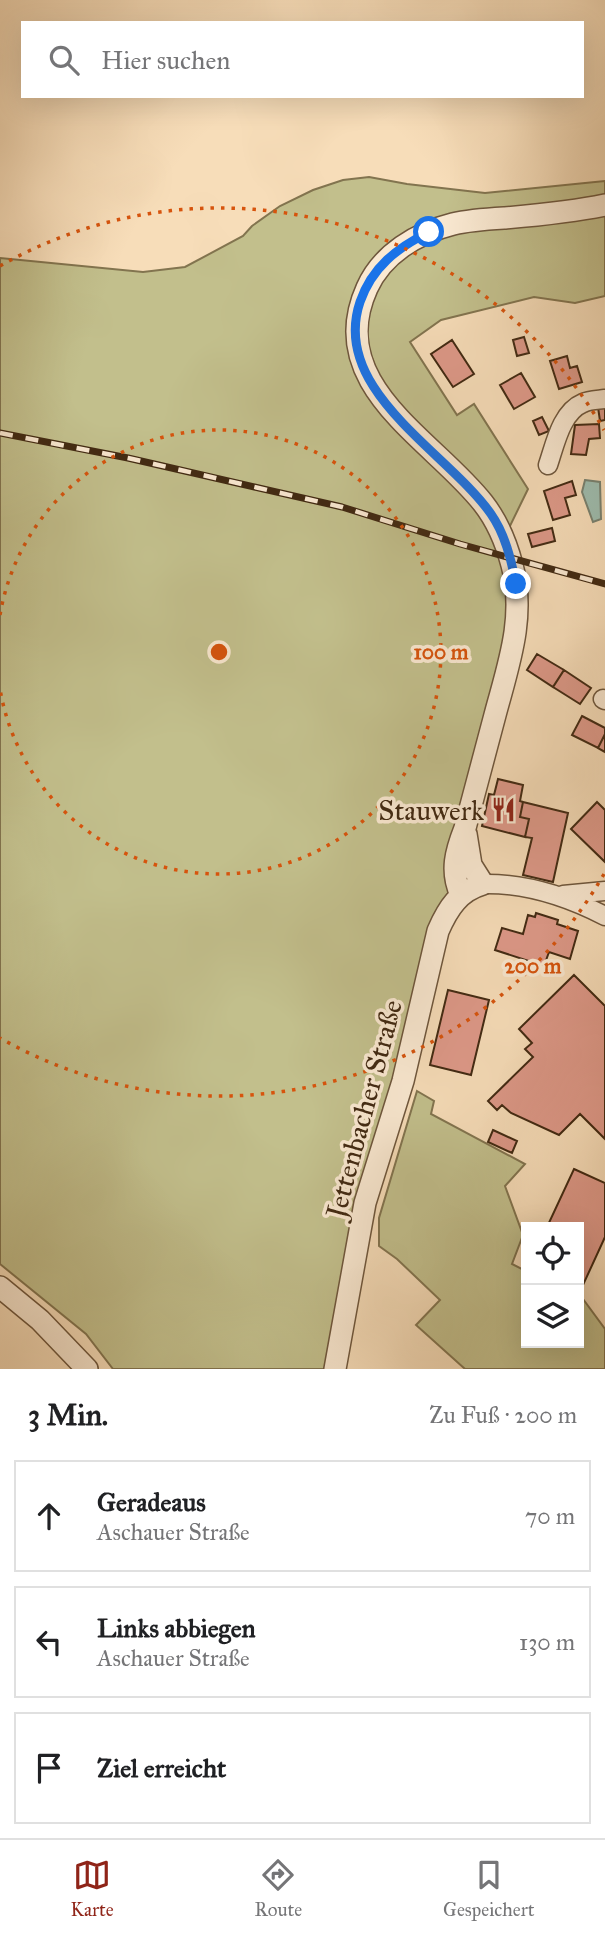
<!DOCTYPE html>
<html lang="de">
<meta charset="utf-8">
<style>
body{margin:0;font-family:"IM FELL Great Primer",serif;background:#f2f2f2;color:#202124}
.controls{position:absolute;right:21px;bottom:21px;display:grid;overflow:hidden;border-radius:0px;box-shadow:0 7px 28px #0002}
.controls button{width:63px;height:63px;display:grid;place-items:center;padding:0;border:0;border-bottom:2px solid #e0e0e0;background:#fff;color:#202124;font:35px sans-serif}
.stop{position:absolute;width:21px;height:21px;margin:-16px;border:5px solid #1a73e8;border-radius:50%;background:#fff}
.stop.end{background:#1a73e8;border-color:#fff;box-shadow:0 2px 7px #0008}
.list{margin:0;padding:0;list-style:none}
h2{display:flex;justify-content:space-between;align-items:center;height:91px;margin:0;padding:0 28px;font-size:30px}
h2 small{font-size:23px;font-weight:400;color:#757577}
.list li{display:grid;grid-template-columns:46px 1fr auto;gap:21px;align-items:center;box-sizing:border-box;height:112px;margin:0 14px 14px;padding:0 14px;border:2px solid #e0e0e0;border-radius:0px}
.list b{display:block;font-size:26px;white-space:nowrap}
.list p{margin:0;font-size:23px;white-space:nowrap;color:#757577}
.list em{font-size:23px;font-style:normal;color:#757577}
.icon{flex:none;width:38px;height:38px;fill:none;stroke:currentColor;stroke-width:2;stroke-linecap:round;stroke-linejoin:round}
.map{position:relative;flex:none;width:605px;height:1369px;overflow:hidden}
.search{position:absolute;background:#fff;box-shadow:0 7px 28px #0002;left:21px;right:21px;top:21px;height:77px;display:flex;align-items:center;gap:18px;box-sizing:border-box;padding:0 24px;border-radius:0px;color:#757577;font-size:26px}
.sheet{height:469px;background:#fff}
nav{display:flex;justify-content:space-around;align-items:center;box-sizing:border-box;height:98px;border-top:2px solid #e0e0e0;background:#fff;font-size:19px;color:#757577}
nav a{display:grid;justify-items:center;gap:4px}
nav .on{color:#8f2418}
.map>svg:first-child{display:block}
.green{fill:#c2bf8c;stroke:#82744f;stroke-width:2}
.water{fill:#9dbcae;stroke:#788170;stroke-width:2}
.building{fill:#de9989;stroke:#412912;stroke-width:2}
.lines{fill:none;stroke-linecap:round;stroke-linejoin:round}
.minor-casing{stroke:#6e563c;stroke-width:21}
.tertiary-casing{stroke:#6e563c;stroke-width:24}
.minor{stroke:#fae9d2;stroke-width:18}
.tertiary{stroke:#fae9d2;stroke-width:21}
.rail-casing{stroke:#412912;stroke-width:7}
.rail{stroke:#fae9d2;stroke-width:4.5;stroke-dasharray:13;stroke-linecap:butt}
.route{stroke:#1a73e8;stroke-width:9}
.ring{fill:none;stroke:#d7540d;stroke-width:3.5;stroke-dasharray:3.5 7}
.labels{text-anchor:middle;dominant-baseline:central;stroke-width:7;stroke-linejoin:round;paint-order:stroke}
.poi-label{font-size:28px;fill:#412912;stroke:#fae9d2;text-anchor:end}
.street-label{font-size:28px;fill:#412912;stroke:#fae9d2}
.centre{fill:#d7540d;stroke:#fae9d2;stroke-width:3.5}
.ring-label{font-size:21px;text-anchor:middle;font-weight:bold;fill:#d7540d;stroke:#fae9d2;stroke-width:7;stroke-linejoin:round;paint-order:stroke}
</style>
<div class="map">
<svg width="605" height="1369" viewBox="0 0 605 1369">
<rect width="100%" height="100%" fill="#f7ddb9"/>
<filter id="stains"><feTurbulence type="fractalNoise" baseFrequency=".00286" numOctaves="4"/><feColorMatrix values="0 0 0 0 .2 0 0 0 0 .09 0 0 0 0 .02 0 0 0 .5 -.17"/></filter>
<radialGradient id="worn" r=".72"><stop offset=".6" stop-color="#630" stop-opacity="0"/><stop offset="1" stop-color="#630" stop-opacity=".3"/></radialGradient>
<!-- green -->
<path class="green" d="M369 177 407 184 485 193 605 181V196L452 217 356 291 349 310 351 350 478 504 496 533 514 614 452 864 448 898 327 1369H113L86 1334 0 1264V258L143 272 185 267 243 236 252 226 280 206 313 190 343 180Z
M605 213V296L575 303 534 297 441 320 410 342 457 415 474 404 528 489 508 530 385 395 362 329 372 290 407 252 458 230Z
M417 1091 434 1101 431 1114 525 1164 505 1186 523 1235 512 1264 526 1271V1343H579V1297L583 1299 605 1329V1369H465L416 1325 440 1300 397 1259 379 1246V1218Z"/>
<!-- water -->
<path class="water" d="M585 480 600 482 601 519 593 522 582 492Z"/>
<!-- building -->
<path class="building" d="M524 337 529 353 517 356 513 340Z
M452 340 474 374 453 387 431 354Z
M567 356 570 368 577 366 582 382 559 389 550 361Z
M521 373 535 397 514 409 500 385Z
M605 406V420L600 421 598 407Z
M542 417 549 431 539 435 533 421Z
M599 424 600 438 589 439 586 455 571 454 575 425Z
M572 481 576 495 565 498 570 515 553 520 544 491Z
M552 528 555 541 532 547 528 534Z
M537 654 564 670 553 687 527 670Z
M564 670 591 688 580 704 553 687Z
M582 716 605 728V734L598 748 572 735Z
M605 734V752L598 748Z
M498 779 523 785 520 801 523 802 520 817 529 819 525 837 482 826 489 794 494 795Z
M523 802 568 813 553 882 523 875 532 838 525 837 529 819 520 817Z
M597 802 605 810V862L571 829Z
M536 913 558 920 557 924 578 931 570 959 549 952 544 966 495 950 502 928 523 934 528 915 535 917Z
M574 975 605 1006V1139L580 1114 559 1135 511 1113 502 1105 497 1110 488 1101 533 1057 525 1049 532 1043 519 1029Z
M448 990 489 1000 471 1075 430 1065Z
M493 1130 517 1141 512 1153 488 1142Z
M574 1169 605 1183V1237L583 1285 579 1283V1227H547Z"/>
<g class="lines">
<defs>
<path id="minor" d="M548 465C555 445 561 412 583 403 589 400 598 400 605 399
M603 699 605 700
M483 884C525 883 568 897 605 916
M563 895 605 891"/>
<path id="tertiary" d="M461 895C450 871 456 851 465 828 475 790 485 753 495 715 508 666 526 617 512 565 506 542 498 522 483 503 433 439 323 385 367 288 382 254 417 233 453 224 470 220 488 219 505 218 539 215 572 212 605 205
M0 1287 40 1320 87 1369
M335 1369 365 1203 403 1081 438 931C448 908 459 891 483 884L471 865 466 834"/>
</defs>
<!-- minor casing -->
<use href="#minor" class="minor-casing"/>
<!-- tertiary casing -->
<use href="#tertiary" class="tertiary-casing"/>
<!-- minor -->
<use href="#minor" class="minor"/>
<!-- tertiary -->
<use href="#tertiary" class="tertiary"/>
<defs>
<path id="rail" d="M0 433 128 458 342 507 460 544 605 584"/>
</defs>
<!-- rail casing -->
<use href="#rail" class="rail-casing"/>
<!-- rail -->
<use href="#rail" class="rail"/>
</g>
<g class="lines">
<!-- route -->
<path class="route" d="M429 232C397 248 372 267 360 302 330 391 448 452 491 514 505 534 511 559 516 584"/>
</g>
<!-- distance rings -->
<g class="ring">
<path d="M0 615A222 222 0 1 1 0 689"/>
<path d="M604 874A444 444 0 0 1 0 1038M0 266A444 444 0 0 1 604 430"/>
</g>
<!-- icons -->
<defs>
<symbol id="restaurant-bare" viewBox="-9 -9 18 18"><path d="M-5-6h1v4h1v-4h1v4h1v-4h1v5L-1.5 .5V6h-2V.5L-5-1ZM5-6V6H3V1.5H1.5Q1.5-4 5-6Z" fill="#8f2418" stroke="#fae9d2" stroke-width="2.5" paint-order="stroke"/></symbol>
</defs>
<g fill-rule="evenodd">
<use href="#restaurant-bare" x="486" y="792" width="35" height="35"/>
</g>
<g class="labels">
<!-- poi labels -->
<g class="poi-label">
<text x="484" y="810">Stauwerk</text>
</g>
<!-- street labels -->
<g class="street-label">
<text transform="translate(364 1109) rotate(-75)">Jettenbacher Straße</text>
</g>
</g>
<circle cx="219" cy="652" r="10" class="centre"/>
<g class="ring-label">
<text x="441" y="659">100 m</text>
<text x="533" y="973">200 m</text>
</g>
<rect width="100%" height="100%" filter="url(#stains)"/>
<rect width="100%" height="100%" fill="url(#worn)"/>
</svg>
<div class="controls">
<button><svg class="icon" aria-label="locate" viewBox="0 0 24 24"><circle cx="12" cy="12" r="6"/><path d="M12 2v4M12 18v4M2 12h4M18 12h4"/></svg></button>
<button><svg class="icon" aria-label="layers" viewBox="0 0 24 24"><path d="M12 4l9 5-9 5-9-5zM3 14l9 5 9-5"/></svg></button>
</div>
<div class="stop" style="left:429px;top:232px"></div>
<div class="stop end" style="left:516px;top:584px"></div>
<div class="search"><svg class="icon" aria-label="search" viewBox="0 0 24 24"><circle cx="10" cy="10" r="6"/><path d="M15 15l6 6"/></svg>Hier suchen</div>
</div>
<section class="sheet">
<h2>3 Min.<small>Zu Fuß · 200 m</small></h2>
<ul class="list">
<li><svg class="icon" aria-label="ahead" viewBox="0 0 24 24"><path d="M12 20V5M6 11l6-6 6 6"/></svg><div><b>Geradeaus</b><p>Aschauer Straße</p></div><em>70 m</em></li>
<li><svg class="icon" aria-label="left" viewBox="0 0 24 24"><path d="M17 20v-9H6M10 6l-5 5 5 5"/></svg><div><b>Links abbiegen</b><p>Aschauer Straße</p></div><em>130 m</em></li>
<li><svg class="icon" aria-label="arrive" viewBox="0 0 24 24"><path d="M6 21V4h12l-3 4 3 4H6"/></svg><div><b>Ziel erreicht</b></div></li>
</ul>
</section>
<nav>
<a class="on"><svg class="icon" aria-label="map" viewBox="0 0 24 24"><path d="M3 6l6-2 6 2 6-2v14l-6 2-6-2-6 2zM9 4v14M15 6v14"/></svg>Karte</a>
<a><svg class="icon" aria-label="directions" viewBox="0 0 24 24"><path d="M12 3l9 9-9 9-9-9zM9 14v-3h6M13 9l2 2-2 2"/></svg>Route</a>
<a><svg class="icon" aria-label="saved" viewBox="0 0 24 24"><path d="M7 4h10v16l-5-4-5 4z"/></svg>Gespeichert</a>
</nav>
